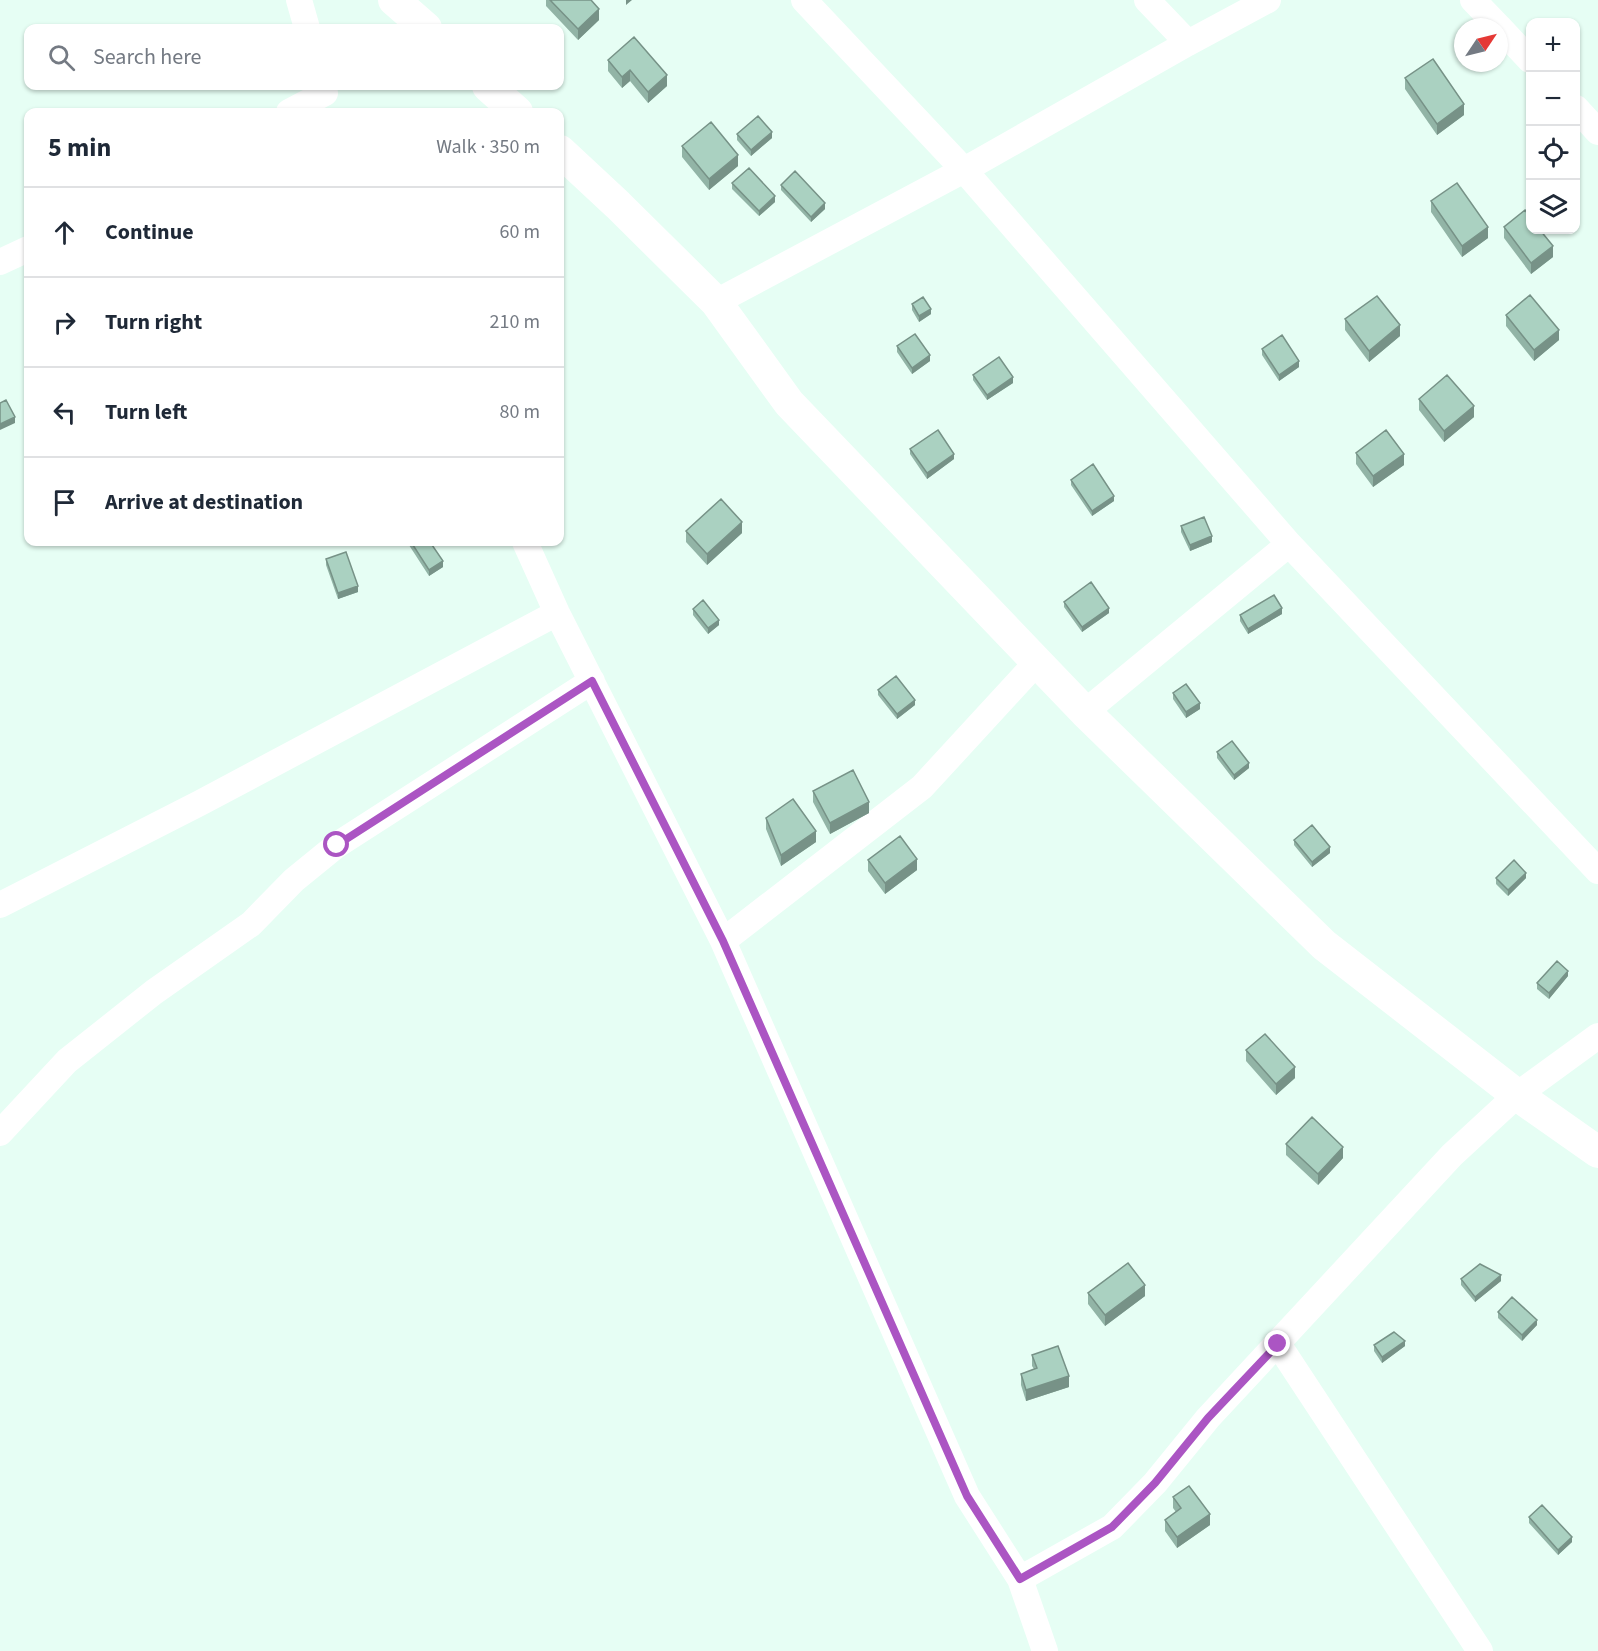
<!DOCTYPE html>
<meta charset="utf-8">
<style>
body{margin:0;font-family:"Source Sans 3",sans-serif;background:#f6f6f7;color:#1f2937}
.controls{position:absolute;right:18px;top:18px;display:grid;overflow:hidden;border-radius:12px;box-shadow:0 2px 4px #0004}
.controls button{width:54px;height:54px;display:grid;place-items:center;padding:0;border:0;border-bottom:2px solid #e0e1e3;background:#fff;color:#1f2937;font:30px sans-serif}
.compass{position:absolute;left:1454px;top:18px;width:54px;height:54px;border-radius:50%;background:#fff;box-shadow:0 2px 4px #0004;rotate:55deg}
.stop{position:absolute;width:18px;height:18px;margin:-14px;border:4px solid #ab55c3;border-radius:50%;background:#fff}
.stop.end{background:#ab55c3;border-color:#fff;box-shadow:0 2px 6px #0008}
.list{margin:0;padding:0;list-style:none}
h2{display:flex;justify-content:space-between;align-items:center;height:78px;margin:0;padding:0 24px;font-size:26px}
h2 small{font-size:20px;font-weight:400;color:#747a83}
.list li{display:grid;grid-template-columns:39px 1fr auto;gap:18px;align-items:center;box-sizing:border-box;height:90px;padding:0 24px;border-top:2px solid #e0e1e3}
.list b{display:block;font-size:22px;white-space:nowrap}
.list em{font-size:20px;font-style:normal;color:#747a83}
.icon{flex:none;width:33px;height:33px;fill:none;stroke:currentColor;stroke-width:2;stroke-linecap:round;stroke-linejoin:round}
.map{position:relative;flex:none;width:1598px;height:1651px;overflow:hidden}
.search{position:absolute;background:#fff;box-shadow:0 2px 4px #0004;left:24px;top:24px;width:540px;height:66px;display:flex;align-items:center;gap:15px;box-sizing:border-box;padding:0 21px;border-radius:12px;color:#747a83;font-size:22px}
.panel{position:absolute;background:#fff;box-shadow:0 2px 4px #0004;left:24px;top:108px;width:540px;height:438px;border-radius:12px}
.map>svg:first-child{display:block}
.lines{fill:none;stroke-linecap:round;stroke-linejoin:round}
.minor{stroke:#fff;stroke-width:26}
.tertiary{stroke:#fff;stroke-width:32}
.wall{fill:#92b4a6}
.shaded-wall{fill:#779287}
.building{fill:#aad1c1;stroke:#779287;stroke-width:1.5}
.route{stroke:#ab55c3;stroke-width:8}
</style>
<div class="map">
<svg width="1598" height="1651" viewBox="0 0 1598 1651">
<rect width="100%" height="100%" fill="#e6fef4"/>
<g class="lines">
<!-- minor -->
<path class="minor" d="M299 0 307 28
M804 0 964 170 1289 544 1598 871
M1147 0 1188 43
M1473 0 1499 27
M1499 27 1530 60
M1576 108 1598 132
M289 112 325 93
M0 262 28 249
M716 302 964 170 1188 43 1268 0
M525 542 557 613 723 941 967 1496 1020 1579 1045 1651
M1085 712 1289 544
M0 905 200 803 557 613
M723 941 922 787 1037 662
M0 1133 67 1061 154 992 251 924 294 880 337 845 592 681
M1278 1344 1480 1651
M1020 1579 1112 1527 1155 1483 1208 1418 1452 1155 1517 1095 1598 1036"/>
<!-- tertiary -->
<path class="tertiary" d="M394 0 426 28
M488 86 517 112
M560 151 618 205 716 302 789 403 1037 662 1085 712 1324 945 1517 1095 1598 1152"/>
</g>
<!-- wall -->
<path class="wall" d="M546 0H591L599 20 578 40 546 6Z
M608 60 667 86 648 103 630 81 622 88 608 71Z
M1405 78 1464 115 1437 135 1405 89Z
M737 134 772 138 751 156 737 140Z
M682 146 738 166 709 190 682 157Z
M732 183 775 202 759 216 732 189Z
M781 185 825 209 811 222 781 190Z
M1431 201 1488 238 1462 257 1431 212Z
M1504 227 1553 257 1531 274 1504 238Z
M912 304 931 314 919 322 912 310Z
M1506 315 1559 340 1534 361 1506 326Z
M1345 319 1400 336 1369 362 1345 330Z
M897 346 930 361 912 374 897 352Z
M1262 349 1299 367 1279 381 1262 355Z
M973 375 1013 383 987 400 973 380Z
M1419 399 1474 417 1444 442 1419 410Z
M910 449 954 459 927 479 910 454Z
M1356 453 1404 465 1373 487 1356 464Z
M1071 480 1114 501 1092 516 1071 485Z
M1181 526 1212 542 1190 551 1181 532Z
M686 531 742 533 707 565 686 542Z
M407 542H430L443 567 429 576Z
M326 559 358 592 338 599 326 565Z
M1064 602 1109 613 1082 632 1064 607Z
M693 609 719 625 708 634 693 615Z
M1282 614 1248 634 1240 621V615Z
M878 690 915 705 897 719 878 695Z
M1173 693 1200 709 1186 718 1173 699Z
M1217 752 1249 768 1234 780 1217 758Z
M813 791 869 813 830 834 813 802Z
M766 818 816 842 781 866 766 829Z
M1294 840 1330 853 1312 867 1294 845Z
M868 860 917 870 885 894 868 871Z
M1496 878H1526L1508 896 1496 884Z
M1568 976 1549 999 1537 989V983Z
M1246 1050 1295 1078 1276 1095 1246 1061Z
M1286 1144 1343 1158 1318 1185 1286 1155Z
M1461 1279 1501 1281 1475 1302 1461 1285Z
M1088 1293 1145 1296 1105 1326 1088 1304Z
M1498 1312 1537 1325 1522 1341 1498 1318Z
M1374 1345 1405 1346 1382 1363 1374 1351Z
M1032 1355 1069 1387 1026 1401 1021 1385V1374L1034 1369 1032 1366Z
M1173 1497 1210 1525 1177 1548 1165 1531V1520L1176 1512 1173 1508Z
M1529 1517 1572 1542 1558 1555 1529 1523Z"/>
<!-- shaded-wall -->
<path class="shaded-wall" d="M626 0H632L626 5Z
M599 9V20L578 40V29Z
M630 70V81L622 88V77Z
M667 75V86L648 103V92Z
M1464 104V115L1437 135V124Z
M772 132V138L751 156V150Z
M738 155V166L709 190V179Z
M775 196V202L759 216V211Z
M825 203V209L811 222V217Z
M1488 227V238L1462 257V246Z
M1553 246V257L1531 274V263Z
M931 309V314L919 322V316Z
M1400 325V336L1369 362V351Z
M1559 330V340L1534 361V350Z
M930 355V361L912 374V368Z
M1299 361V367L1279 381V375Z
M1013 377V383L987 400V395Z
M1474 406V417L1444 442V431Z
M15 417V423L0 430V424Z
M954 454V459L927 479V473Z
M1404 454V465L1373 487V476Z
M1114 496V501L1092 516V511Z
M742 522V533L707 565V554Z
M1212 536V542L1190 551V545Z
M443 561V567L429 576V570Z
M358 586V592L338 599V593Z
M1109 608V613L1082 632V627Z
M1282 608V614L1248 634V629Z
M719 620V625L708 634V628Z
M915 700V705L897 719V714Z
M1200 703V709L1186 718V712Z
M1249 763V768L1234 780V775Z
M869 802V813L830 834V823Z
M816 831V842L781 866V855Z
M1330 847V853L1312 867V862Z
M917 859V870L885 894V883Z
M1526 873V878L1508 896V890Z
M1568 971V976L1549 999V993Z
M1295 1067V1078L1276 1095V1084Z
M1343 1147V1158L1318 1185V1174Z
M1501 1275V1281L1475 1302V1297Z
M1145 1285V1296L1105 1326V1315Z
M1537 1320V1325L1522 1341V1335Z
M1405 1341V1346L1382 1363V1357Z
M1069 1376V1387L1026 1401V1390Z
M1210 1514V1525L1177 1548V1537Z
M1572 1537V1542L1558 1555V1550Z"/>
<!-- building -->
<path class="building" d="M550 0H591L599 9 578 29Z
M634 37 667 75 648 92 630 70 622 77 608 60Z
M1433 59 1464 104 1437 124 1405 78Z
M758 116 772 132 751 150 737 134Z
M711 122 738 155 709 179 682 146Z
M749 168 775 196 759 211 732 183Z
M795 171 825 203 811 217 781 185Z
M1457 183 1488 227 1462 246 1431 201Z
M1525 210 1530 217V230H1540L1553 246 1531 263 1504 227Z
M1530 295 1559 330 1534 350 1506 315Z
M1377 296 1400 325 1369 351 1345 319Z
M923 297 931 309 919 316 912 304Z
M915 334 930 355 912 368 897 346Z
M1282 335 1299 361 1279 375 1262 349Z
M999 357 1013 377 987 395 973 375Z
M1447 375 1474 406 1444 431 1419 399Z
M6 400 15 417 0 424V403Z
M938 430 954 454 927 473 910 449Z
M1386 430 1404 454 1373 476 1356 453Z
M1093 464 1114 496 1092 511 1071 480Z
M721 499 742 522 707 554 686 531Z
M1204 517 1212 536 1190 545 1181 526Z
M411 542H430L443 561 429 570Z
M346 552 358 586 338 593 326 559Z
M1091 582 1109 608 1082 627 1064 602Z
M1274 595 1282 608 1248 629 1240 615Z
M703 600 719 620 708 628 693 609Z
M896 676 915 700 897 714 878 690Z
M1186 684 1200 703 1186 712 1173 693Z
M1232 741 1249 763 1234 775 1217 752Z
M853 770 869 802 830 823 813 791Z
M793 799 816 831 781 855 766 818Z
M1312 825 1330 847 1312 862 1294 840Z
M900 836 917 859 885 883 868 860Z
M1514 860 1526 873 1508 890 1496 878Z
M1557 961 1568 971 1549 993 1537 983Z
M1265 1034 1295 1067 1276 1084 1246 1050Z
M1312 1117 1343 1147 1318 1174 1286 1144Z
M1128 1263 1145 1285 1105 1315 1088 1293Z
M1480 1264 1501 1275 1475 1297 1461 1279Z
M1512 1297 1537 1320 1522 1335 1498 1312Z
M1394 1332 1405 1341 1382 1357 1374 1345Z
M1058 1346 1069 1376 1026 1390 1021 1374 1037 1368 1032 1355Z
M1189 1486 1210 1514 1177 1537 1165 1520 1181 1508 1173 1497Z
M1542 1505 1572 1537 1558 1550 1529 1517Z"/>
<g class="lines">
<!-- route -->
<path class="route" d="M337 845 592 681 723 941 967 1496 1020 1579 1112 1527 1155 1483 1208 1418 1278 1344"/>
</g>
</svg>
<div class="controls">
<button>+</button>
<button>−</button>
<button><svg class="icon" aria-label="locate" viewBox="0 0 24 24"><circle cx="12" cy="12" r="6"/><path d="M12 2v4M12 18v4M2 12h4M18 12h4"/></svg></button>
<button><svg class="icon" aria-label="layers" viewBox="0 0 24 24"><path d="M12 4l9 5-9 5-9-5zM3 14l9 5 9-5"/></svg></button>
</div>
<svg class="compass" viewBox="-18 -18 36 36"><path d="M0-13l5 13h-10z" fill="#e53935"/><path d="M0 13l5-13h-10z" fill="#747a83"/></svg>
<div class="stop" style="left:337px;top:845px"></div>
<div class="stop end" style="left:1278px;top:1344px"></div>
<div class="search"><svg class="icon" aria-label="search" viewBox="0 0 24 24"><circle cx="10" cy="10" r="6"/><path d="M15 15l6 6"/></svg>Search here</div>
<section class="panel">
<h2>5 min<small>Walk · 350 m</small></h2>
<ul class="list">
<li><svg class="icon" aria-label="ahead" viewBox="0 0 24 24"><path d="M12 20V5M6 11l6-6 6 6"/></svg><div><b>Continue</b></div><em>60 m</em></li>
<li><svg class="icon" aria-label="right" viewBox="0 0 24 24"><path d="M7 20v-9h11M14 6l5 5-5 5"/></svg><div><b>Turn right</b></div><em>210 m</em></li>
<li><svg class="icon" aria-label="left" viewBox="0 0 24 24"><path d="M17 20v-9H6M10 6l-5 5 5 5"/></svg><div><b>Turn left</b></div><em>80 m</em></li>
<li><svg class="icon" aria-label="arrive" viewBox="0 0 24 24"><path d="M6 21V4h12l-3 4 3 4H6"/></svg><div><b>Arrive at destination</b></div></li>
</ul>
</section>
</div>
